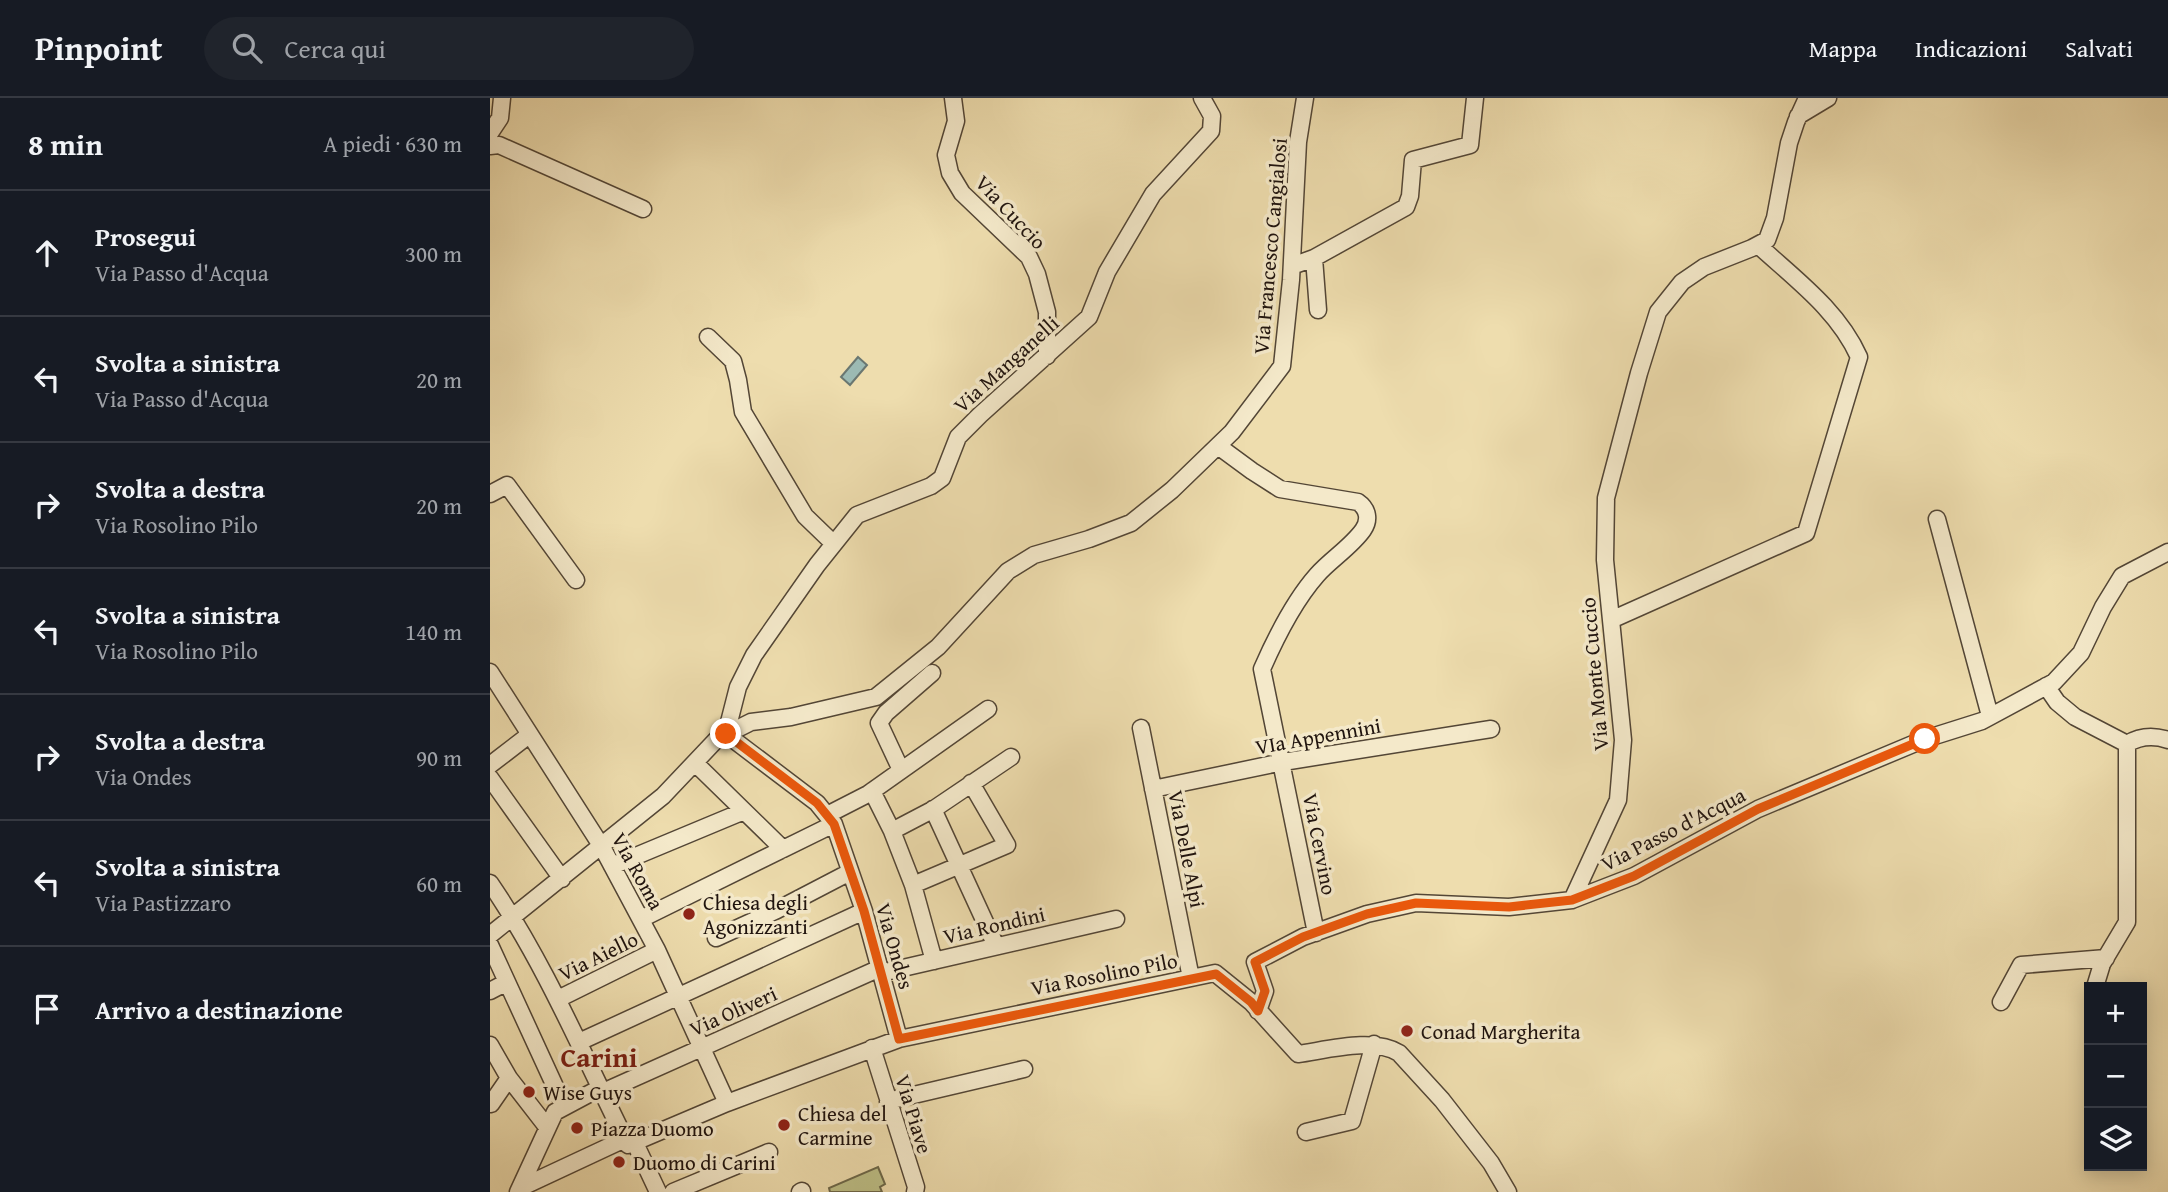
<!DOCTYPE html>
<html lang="it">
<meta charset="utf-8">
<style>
body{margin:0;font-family:"Gentium Book Plus",serif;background:#20242c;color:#f1f3f6}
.controls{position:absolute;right:21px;bottom:21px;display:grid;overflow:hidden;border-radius:0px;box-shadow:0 4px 18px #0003}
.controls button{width:63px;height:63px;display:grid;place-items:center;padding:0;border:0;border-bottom:2px solid #363941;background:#171b24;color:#f1f3f6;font:35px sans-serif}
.stop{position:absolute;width:21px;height:21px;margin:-16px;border:5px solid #ea580c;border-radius:50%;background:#fff}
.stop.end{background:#ea580c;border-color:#fff;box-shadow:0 2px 7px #0008}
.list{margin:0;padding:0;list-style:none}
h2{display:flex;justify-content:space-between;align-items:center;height:91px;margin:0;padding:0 28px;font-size:30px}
h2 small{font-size:23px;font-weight:400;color:#9ea1a6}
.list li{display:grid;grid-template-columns:46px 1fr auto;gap:21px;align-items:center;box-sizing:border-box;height:126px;padding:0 28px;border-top:2px solid #363941}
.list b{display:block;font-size:26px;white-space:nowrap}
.list p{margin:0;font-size:23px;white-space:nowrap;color:#9ea1a6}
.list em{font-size:23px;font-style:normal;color:#9ea1a6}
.icon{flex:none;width:38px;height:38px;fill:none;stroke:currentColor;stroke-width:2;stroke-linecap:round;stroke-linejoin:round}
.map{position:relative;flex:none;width:1678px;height:1094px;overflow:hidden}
header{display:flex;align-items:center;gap:42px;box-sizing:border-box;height:98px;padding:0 35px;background:#171b24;border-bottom:2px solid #363941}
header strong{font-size:33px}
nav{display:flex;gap:38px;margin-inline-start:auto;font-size:24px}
.search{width:490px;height:63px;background:#20242c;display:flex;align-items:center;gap:18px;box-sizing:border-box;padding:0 24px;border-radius:38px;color:#9ea1a6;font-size:26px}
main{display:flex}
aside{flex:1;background:#171b24}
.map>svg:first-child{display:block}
.green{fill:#bdbf87;stroke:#6e694a;stroke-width:2}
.water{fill:#9cbab3;stroke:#6a7771;stroke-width:2}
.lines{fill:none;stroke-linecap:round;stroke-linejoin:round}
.minor-casing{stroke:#534636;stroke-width:19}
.minor{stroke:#f4e9ca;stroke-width:16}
.route{stroke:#ea580c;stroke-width:9}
.poi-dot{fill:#8f2418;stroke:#f4e9ca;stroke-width:2.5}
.labels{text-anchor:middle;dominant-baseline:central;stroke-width:7;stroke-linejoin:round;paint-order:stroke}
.street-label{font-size:21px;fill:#1f130e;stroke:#f4e9ca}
.poi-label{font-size:21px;fill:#1f130e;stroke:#f4e9ca;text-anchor:start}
.district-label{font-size:28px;font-weight:bold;fill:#7a1f14;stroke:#f4e9ca}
</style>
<header>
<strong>Pinpoint</strong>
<div class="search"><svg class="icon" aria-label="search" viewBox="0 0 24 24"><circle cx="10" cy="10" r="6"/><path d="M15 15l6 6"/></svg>Cerca qui</div>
<nav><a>Mappa</a><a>Indicazioni</a><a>Salvati</a></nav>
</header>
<main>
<aside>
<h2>8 min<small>A piedi · 630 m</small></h2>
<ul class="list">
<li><svg class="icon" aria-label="ahead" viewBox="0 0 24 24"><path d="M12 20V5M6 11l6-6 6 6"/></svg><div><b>Prosegui</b><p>Via Passo d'Acqua</p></div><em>300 m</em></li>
<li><svg class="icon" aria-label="left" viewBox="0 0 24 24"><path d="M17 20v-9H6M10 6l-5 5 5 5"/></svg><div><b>Svolta a sinistra</b><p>Via Passo d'Acqua</p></div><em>20 m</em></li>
<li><svg class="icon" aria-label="right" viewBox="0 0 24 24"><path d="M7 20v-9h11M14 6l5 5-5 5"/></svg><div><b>Svolta a destra</b><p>Via Rosolino Pilo</p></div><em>20 m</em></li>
<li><svg class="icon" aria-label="left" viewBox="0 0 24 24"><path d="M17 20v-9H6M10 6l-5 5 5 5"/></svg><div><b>Svolta a sinistra</b><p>Via Rosolino Pilo</p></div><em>140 m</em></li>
<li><svg class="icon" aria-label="right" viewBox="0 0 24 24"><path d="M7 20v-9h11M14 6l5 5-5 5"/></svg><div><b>Svolta a destra</b><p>Via Ondes</p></div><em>90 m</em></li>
<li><svg class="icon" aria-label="left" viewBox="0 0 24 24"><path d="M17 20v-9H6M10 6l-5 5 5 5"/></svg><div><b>Svolta a sinistra</b><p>Via Pastizzaro</p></div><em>60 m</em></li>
<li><svg class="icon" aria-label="arrive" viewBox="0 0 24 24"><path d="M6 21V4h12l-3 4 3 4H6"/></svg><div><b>Arrivo a destinazione</b></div></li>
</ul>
</aside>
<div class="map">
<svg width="1678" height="1094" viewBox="0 0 1678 1094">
<rect width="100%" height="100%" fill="#eeddae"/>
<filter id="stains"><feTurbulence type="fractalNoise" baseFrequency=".00286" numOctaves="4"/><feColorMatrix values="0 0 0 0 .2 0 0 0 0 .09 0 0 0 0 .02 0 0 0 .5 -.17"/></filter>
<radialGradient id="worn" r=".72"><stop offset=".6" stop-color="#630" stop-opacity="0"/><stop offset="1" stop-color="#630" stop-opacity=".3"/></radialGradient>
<!-- green -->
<path class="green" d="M388 1069 395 1086 390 1089 392 1094H340L339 1090Z"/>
<!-- water -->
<path class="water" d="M368 259 377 267 360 287 351 279Z"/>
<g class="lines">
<defs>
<path id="minor" d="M463 0 466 23 456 57 460 75 472 95 539 159 547 176 557 214V258
M1308 18 1338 0
M0 35 10 20 12 0
M0 48 9 47 153 111
M824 160 828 212
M802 168 824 160 916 109 920 98 923 62 980 47 985 0
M218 239 243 263 248 282 253 314 315 418 344 446
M728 348 762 373 790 391 868 404C878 411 880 422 873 432 861 449 840 462 827 477 804 503 786 539 772 571L826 835
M0 396 17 387 86 482
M1447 421 1500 618
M1121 522 1316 435 1369 259C1348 212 1305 181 1268 147
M0 574 112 749 167 852 237 1005
M1556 588 1567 604 1585 619 1637 646V824L1612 866 1605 889
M651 630 701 880
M1637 646C1650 638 1663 637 1678 642
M205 665 293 751
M0 667 39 637
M411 672 389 625 396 615 442 575
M0 680 72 781
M663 691 793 664 1001 631
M382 693 402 733 423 787 444 863
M443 711 506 848
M337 717 378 696 498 611
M402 733 444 711 521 659
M122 768 254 713
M0 785C56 867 94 959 138 1047L237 1005 409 941 725 875 761 904 808 956C837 952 884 939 909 955L952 1002 1001 1065 1018 1094
M423 787 517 747 481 685
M1082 802 1128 702 1133 642 1115 462 1116 400 1149 275 1168 214 1192 184 1214 169 1262 150 1277 142 1285 120 1299 45 1306 24 1317 0
M151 821 344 726
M0 837 173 698 227 641 261 624 301 619 386 599 448 549 518 473 544 457 599 441 641 425 682 392 742 334 792 268 801 182 808 44 815 0
M226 840 287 812 360 774
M0 847 74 1008
M391 875 626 821
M0 893 17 884
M68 901 167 852
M1511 904 1531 867 1616 860
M768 913 775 893 765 864 813 839 877 816 926 805 1019 809 1082 802 1144 778 1268 711 1435 641 1492 623 1564 584 1591 555 1613 509 1632 478 1678 454
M409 941 374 813 344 726 327 705 236 636 248 589 264 557 327 467 367 417 441 388 452 380 468 339 490 317 599 219 617 174 663 96 721 33 722 18 712 0
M89 944 374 813
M0 947 19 980
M382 950 426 1089 425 1094
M113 994 390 870
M398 1003 534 971
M1 1006 19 980 57 1029
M816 1034 862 1023 884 946
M145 1045 168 1094
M30 1090 135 1041
M28 1094 65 1014 110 990
M183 1094 279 1054
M310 1094 312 1093"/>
</defs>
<!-- minor casing -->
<use href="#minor" class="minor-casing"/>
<!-- minor -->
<use href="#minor" class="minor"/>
</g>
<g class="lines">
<!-- route -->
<path class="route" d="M236 636 327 705 344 726 374 813 409 941 726 876 761 904 768 913 775 893 765 864 813 839 877 816 926 805 1019 809 1082 802 1144 778 1268 711 1435 641"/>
</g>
<!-- markers -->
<g class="poi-dot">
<circle cx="199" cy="816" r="7"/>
<circle cx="917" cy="933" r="7"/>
<circle cx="39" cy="994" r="7"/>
<circle cx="294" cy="1027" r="7"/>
<circle cx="87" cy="1030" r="7"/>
<circle cx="129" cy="1064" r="7"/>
</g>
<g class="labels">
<!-- street labels -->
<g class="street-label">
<text transform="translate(521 114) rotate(47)">Via Cuccio</text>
<text transform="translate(780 148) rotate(-85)">Via Francesco Cangialosi</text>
<text transform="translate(516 266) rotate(-42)">Via Manganelli</text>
<text transform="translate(1104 576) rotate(-95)">Via Monte Cuccio</text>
<text transform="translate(828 638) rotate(-10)">VIa Appennini</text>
<text transform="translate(1183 731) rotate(-27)">Via Passo d'Acqua</text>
<text transform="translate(830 746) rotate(79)">Via Cervino</text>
<text transform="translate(697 751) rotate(79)">Via Delle Alpi</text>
<text transform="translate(148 773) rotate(61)">Via Roma</text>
<text transform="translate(504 827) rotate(-13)">Via Rondini</text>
<text transform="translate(405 848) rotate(74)">Via Ondes</text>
<text transform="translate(108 858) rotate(-26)">Via Aiello</text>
<text transform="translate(614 876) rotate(-11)">Via Rosolino Pilo</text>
<text transform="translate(243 913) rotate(-24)">Via Oliveri</text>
<text transform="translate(424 1016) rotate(73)">Via Piave</text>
</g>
<!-- poi labels -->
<g class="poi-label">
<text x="213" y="804">Chiesa degli<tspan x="213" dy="24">Agonizzanti</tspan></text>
<text x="931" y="933">Conad Margherita</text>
<text x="53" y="994">Wise Guys</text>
<text x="308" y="1015">Chiesa del<tspan x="308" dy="24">Carmine</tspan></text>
<text x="101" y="1030">Piazza Duomo</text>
<text x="143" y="1064">Duomo di Carini</text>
</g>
<!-- district labels -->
<g class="district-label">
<text x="109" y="958">Carini</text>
</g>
</g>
<rect width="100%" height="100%" filter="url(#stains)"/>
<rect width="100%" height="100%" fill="url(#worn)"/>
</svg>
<div class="controls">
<button>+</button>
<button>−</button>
<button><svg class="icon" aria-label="layers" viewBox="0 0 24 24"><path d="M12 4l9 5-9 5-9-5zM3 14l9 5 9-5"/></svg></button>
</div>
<div class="stop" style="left:1435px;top:641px"></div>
<div class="stop end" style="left:236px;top:636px"></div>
</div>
</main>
